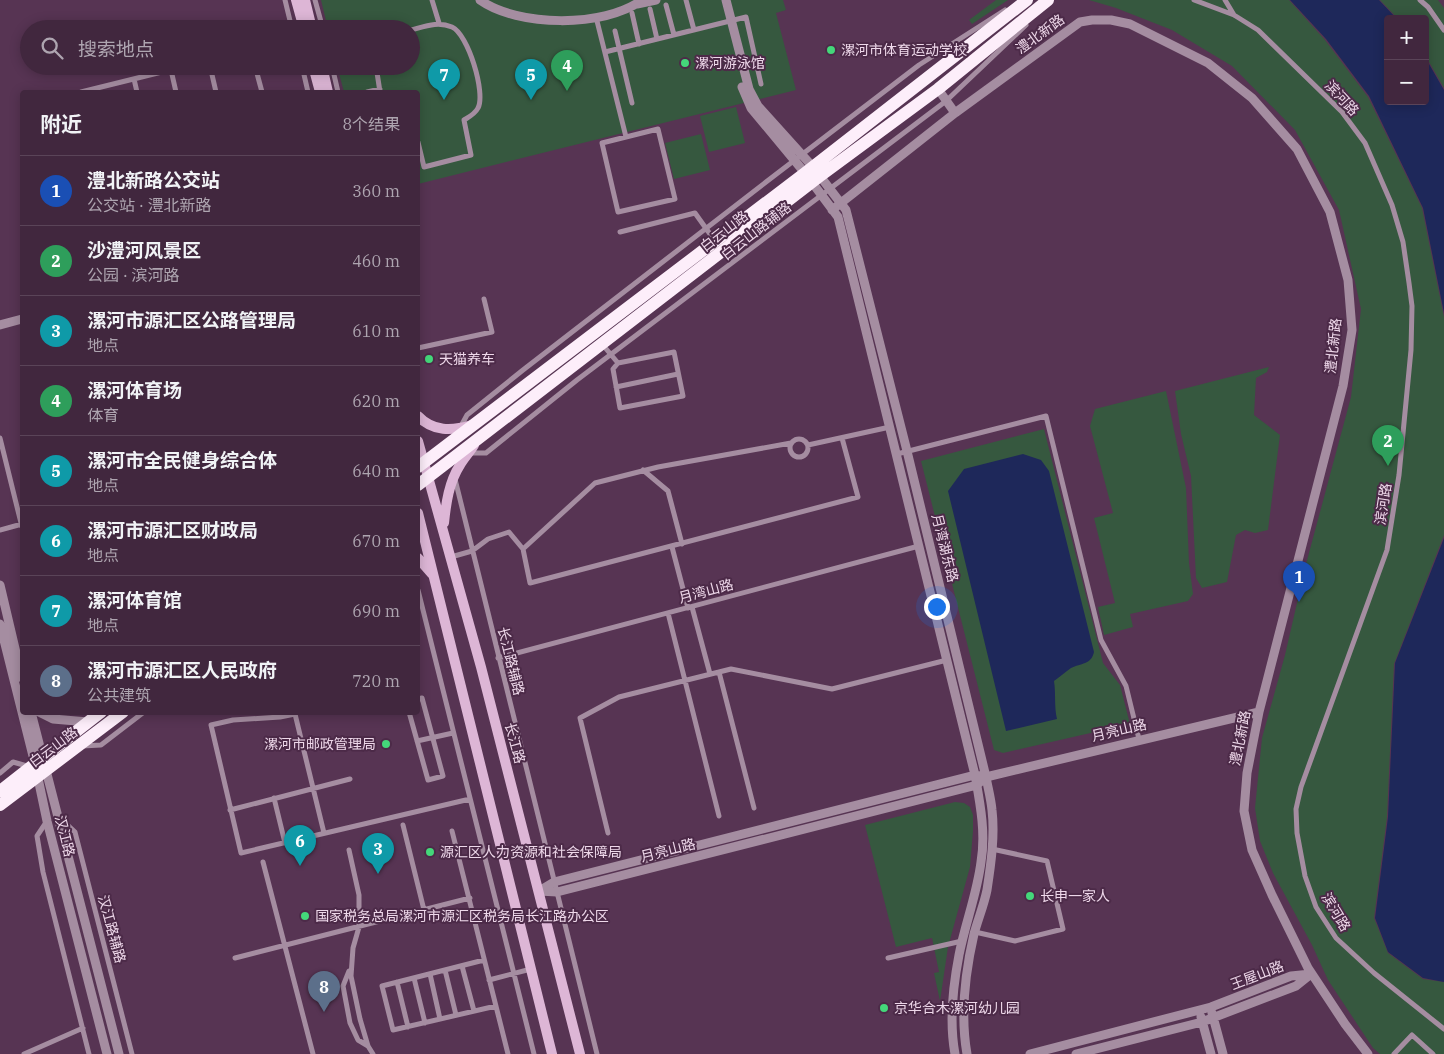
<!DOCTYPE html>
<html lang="zh">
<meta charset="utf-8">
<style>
body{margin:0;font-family:"IBM Plex Serif","Noto Sans SC",serif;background:#4c3349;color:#f1f3f6}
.controls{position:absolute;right:15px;top:15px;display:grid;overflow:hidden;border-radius:5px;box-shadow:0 2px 12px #0003}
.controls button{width:45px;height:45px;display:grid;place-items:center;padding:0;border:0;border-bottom:1px solid #5a4458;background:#41273e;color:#f1f3f6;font:25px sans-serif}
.you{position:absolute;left:936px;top:606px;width:18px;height:18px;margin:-12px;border:4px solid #fff;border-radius:50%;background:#1a73e8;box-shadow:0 0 0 8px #1a73e833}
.badge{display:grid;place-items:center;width:32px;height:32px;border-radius:50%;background:#95b2f1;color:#fff;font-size:16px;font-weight:700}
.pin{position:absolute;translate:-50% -41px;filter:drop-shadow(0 1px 2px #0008)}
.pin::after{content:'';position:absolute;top:26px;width:18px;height:15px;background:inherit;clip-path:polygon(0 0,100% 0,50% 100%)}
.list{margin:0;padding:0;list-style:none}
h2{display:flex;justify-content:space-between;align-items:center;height:65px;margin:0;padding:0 20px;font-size:21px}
h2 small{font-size:16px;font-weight:400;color:#aea5b0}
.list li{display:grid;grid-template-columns:32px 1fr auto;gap:15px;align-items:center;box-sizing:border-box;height:70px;padding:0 20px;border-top:1px solid #5a4458}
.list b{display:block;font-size:19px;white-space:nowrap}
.list p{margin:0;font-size:16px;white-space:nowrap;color:#aea5b0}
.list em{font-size:16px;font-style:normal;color:#aea5b0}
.icon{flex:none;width:28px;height:28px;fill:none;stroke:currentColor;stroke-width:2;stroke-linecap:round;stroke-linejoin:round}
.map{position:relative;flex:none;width:1444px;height:1054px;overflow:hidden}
.search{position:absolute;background:#41273e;box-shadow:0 2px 12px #0003;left:20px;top:20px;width:400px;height:55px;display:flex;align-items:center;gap:12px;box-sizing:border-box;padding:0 18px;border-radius:28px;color:#aea5b0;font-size:19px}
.panel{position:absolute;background:#41273e;box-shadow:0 2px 12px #0003;left:20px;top:90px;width:400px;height:625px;border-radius:5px}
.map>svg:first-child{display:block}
.green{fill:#36583f}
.water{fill:#1e285a}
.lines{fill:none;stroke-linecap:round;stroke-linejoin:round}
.minor{stroke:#a58da1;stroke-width:5}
.tertiary{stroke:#a58da1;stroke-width:9}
.secondary{stroke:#ddb6d6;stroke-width:10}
.trunk{stroke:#fdeefa;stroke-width:12}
.poi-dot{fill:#44d77a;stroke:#4c2a48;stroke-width:2}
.labels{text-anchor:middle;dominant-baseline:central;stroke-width:4;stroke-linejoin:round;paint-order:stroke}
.street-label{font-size:14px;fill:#eed8ea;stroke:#4c2a48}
.poi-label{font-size:14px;fill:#eed8ea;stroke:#4c2a48;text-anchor:start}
</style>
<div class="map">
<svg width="1444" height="1054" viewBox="0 0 1444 1054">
<rect width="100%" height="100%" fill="#573453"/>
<!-- green -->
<path class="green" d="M321 0H783L786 10 776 13 796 90 418 184V92H344L337 66H411V29H328Z
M996 0H1008L972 24 969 20Z
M1089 0H1289L1325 40 1368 97 1422 208 1444 317V535L1394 664 1387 817 1374 918 1388 953 1423 979 1444 982V1054H1380L1373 1048 1328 980 1312 945 1273 873 1260 841 1255 808 1262 738 1285 655 1306 564 1351 397 1361 309 1339 210 1295 130 1232 66 1172 30 1116 8Z
M1380 0H1438L1444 8V88L1425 55V19H1398Z
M736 107 745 143 709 152 700 116Z
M701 134 710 170 674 179 665 143Z
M1269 367 1267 372 1256 378 1254 415 1280 435 1268 530 1255 533 1245 530 1236 535 1227 582 1202 588 1196 578 1191 476 1181 434 1175 391Z
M1166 391 1186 488 1189 563 1193 594 1188 601 1130 614 1133 627 1104 635 1098 607 1115 603 1094 518 1113 513 1090 426 1095 409Z
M1044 429 1103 663 1120 685 1130 724 1003 753 994 750 921 461Z
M955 802 964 803 970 807 973 815V831L970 867 948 947 940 1001 934 973 939 972 932 938 896 947 865 825Z"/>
<!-- water -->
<path class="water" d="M1290 0H1379L1397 19H1388V101H1425V57L1444 90V313L1423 208 1369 96 1326 39Z
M1023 454 1041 460 1049 471 1094 652C1091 665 1081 663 1071 668 1065 672 1060 677 1054 681 1056 694 1054 706 1057 719L1006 731 948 491 964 469Z
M1444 538V982L1423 978 1388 952 1375 918 1388 817 1395 663Z"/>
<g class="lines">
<!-- minor -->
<path class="minor" d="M285 0 292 29
M315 0 323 29
M432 0 439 23
M686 0 694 30
M1194 0 1234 15 1258 30 1342 112 1365 143 1392 205 1403 242 1409 283 1412 306 1411 350 1399 475 1387 550 1301 787 1296 809 1297 833 1305 876 1316 907 1336 938 1374 973 1444 1029
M1225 0 1234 15
M1420 0 1428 7 1444 30
M666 5 674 35
M650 9 657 39
M632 13 639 44
M596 17 626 137 658 129 675 199 618 212 602 143 626 137
M411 30C426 26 438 21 452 27 468 34 486 93 478 108 475 114 469 117 464 120L471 155 424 167 418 142
M615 31 632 103
M605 52 746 17 761 84
M210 66 216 92
M255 66 262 92
M302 66 308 92
M332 66 338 92
M376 66 380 92
M171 70 176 92
M134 79 137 92
M81 92 186 66
M367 92 380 89
M620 232 695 213 715 241
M602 344 618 363 613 369 620 408 683 396 674 352 618 363
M418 348 492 332 484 299
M616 387 678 374
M461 426 467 415 523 370 766 182 919 65 1005 10
M0 438 22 527
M790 448a9 9 0 1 1 18 0a9 9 0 1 1-18 0Z
M791 443 658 467 595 483 523 549 530 583 858 497 842 438
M808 445 890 427
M469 453H486L577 380 946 101 1026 25
M897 454 1046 416 1101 640 1126 686 1139 739
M643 470 668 491 682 544
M455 479 597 1054
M0 530 22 524
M672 547 688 608
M451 557 472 551 488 539 509 532 523 549
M418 590 534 1054
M692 607 710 674
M668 613 719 816
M498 658 919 546
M719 672 754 808
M409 712 428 780 443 776 422 698 418 699
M417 741 453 733
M82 746 101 745 144 712
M0 773 13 762 27 766
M274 798 285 843
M230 810 350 779
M60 818 75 832 132 1054
M47 821 37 836 43 872 89 1054
M403 825 424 910
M452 831 508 1054
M324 833 295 714 280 717 233 720 211 725 241 853 470 799
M608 833 580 718 619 697 731 669 832 689 947 660
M349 850 359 895V927L353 948 351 976 360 1019 368 1046 373 1054
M263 862 313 1054
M975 932 1015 941 1063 929 1047 861 992 849
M235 958 470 898
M888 958 962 941
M484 960 382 986 393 1030 496 1006
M462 966 474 1011
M445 970 456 1015
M349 971 343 986 350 1023 358 1040 368 1046
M430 974 440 1019
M414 978 425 1023
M489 980 531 969
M397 982 408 1027
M24 1054 83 1028
M1394 1054 1412 1035 1433 1054"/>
<!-- tertiary -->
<path class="tertiary" d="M480 0C518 27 604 28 642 0
M726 0 749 89 758 106 813 167 846 210 907 451 986 777C988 788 991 799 992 810 995 836 991 864 987 890 984 905 978 919 974 934 965 973 960 1014 967 1054
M637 4 656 0
M742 87 751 108 805 173 838 217 975 775C980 803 986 833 981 862 977 894 965 924 959 955 953 986 949 1022 955 1054
M938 89 955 113
M832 210 955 113 1080 22 1092 20H1111L1130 24 1208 63 1252 98 1297 149 1330 212 1348 280 1352 330 1343 386 1259 712 1247 773 1244 811 1252 850 1272 895 1308 968 1345 1024 1368 1054
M0 325 22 319
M0 585 22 678
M0 624 35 764 47 821 107 1054
M31 712 119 1054
M39 712 53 719 88 722
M539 891 554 882 975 775 986 777 1259 712
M539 891 557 892 977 785 980 782
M1212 1013 1223 1054
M1201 1017 1211 1054
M1030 1054 1211 1007 1291 976 1311 974
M1076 1054 1202 1022 1296 986 1311 974"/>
<!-- secondary -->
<path class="secondary" d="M296 0 304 29
M305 0 312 29
M313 66 320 92
M322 66 328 92
M418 416C433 432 452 431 472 425
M418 441 481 667 580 1054
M418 513 552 1054
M444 523C446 503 449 482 460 465 464 458 470 452 474 445
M418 558 432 574"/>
<!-- trunk -->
<path class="trunk" d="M418 467 805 173 1027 0
M418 485 820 176 938 89 1048 0
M0 791 101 712
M0 805 123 712"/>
</g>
<!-- markers -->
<g class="poi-dot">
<circle cx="831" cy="50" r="5"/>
<circle cx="685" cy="63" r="5"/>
<circle cx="429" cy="359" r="5"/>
<circle cx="386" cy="744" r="5"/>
<circle cx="430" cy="852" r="5"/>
<circle cx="1030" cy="896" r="5"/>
<circle cx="305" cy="916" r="5"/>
<circle cx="884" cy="1008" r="5"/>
</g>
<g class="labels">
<!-- street labels -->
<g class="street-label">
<text transform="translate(1040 34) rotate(-36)">澧北新路</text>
<text transform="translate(1342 98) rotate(47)">滨河路</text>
<text transform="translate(724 231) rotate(-38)">白云山路</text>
<text transform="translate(756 231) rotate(-38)">白云山路辅路</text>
<text transform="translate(1333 346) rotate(-84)">澧北新路</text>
<text transform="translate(1383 504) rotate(-81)">滨河路</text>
<text transform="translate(945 548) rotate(76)">月湾湖东路</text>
<text transform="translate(706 591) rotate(-15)">月湾山路</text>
<text transform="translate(511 661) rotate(76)">长江路辅路</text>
<text transform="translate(1119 730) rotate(-13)">月亮山路</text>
<text transform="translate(1240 738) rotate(-79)">澧北新路</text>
<text transform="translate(515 743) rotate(75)">长江路</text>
<text transform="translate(53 747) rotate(-37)">白云山路</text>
<text transform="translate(65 836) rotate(76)">汉江路</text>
<text transform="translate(668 850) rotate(-14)">月亮山路</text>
<text transform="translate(1336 912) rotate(59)">滨河路</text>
<text transform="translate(112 929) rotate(75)">汉江路辅路</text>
<text transform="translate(1257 975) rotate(-21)">王屋山路</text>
</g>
<!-- poi labels -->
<g class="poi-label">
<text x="841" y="50">漯河市体育运动学校</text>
<text x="695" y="63">漯河游泳馆</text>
<text x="439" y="359">天猫养车</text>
<text x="376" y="744" text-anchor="end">漯河市邮政管理局</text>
<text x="440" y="852">源汇区人力资源和社会保障局</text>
<text x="1040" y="896">长申一家人</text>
<text x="315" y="916">国家税务总局漯河市源汇区税务局长江路办公区</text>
<text x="894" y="1008">京华合木漯河幼儿园</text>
</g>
</g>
</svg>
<div class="controls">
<button>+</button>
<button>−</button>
</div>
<div class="you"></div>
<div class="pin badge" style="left:1299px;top:602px;background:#1a4fb4">1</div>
<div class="pin badge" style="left:1388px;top:466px;background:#2e9e5b">2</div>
<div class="pin badge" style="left:378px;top:874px;background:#0f9aa8">3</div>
<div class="pin badge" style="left:567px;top:91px;background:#2e9e5b">4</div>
<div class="pin badge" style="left:531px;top:100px;background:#0f9aa8">5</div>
<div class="pin badge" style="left:300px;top:866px;background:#0f9aa8">6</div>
<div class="pin badge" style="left:444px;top:100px;background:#0f9aa8">7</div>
<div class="pin badge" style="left:324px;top:1012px;background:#5c6f8a">8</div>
<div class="search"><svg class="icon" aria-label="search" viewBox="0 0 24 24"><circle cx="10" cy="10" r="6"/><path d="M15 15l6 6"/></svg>搜索地点</div>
<section class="panel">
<h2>附近<small>8个结果</small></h2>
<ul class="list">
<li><span class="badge" style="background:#1a4fb4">1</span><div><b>澧北新路公交站</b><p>公交站 · 澧北新路</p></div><em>360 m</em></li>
<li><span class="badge" style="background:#2e9e5b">2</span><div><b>沙澧河风景区</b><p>公园 · 滨河路</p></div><em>460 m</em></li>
<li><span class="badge" style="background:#0f9aa8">3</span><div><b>漯河市源汇区公路管理局</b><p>地点</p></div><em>610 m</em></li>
<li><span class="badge" style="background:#2e9e5b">4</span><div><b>漯河体育场</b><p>体育</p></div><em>620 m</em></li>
<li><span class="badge" style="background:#0f9aa8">5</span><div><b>漯河市全民健身综合体</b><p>地点</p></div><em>640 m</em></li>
<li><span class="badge" style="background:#0f9aa8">6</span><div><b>漯河市源汇区财政局</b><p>地点</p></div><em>670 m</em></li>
<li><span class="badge" style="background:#0f9aa8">7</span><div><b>漯河体育馆</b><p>地点</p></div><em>690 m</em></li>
<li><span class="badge" style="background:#5c6f8a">8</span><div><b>漯河市源汇区人民政府</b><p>公共建筑</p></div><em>720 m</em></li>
</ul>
</section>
</div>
